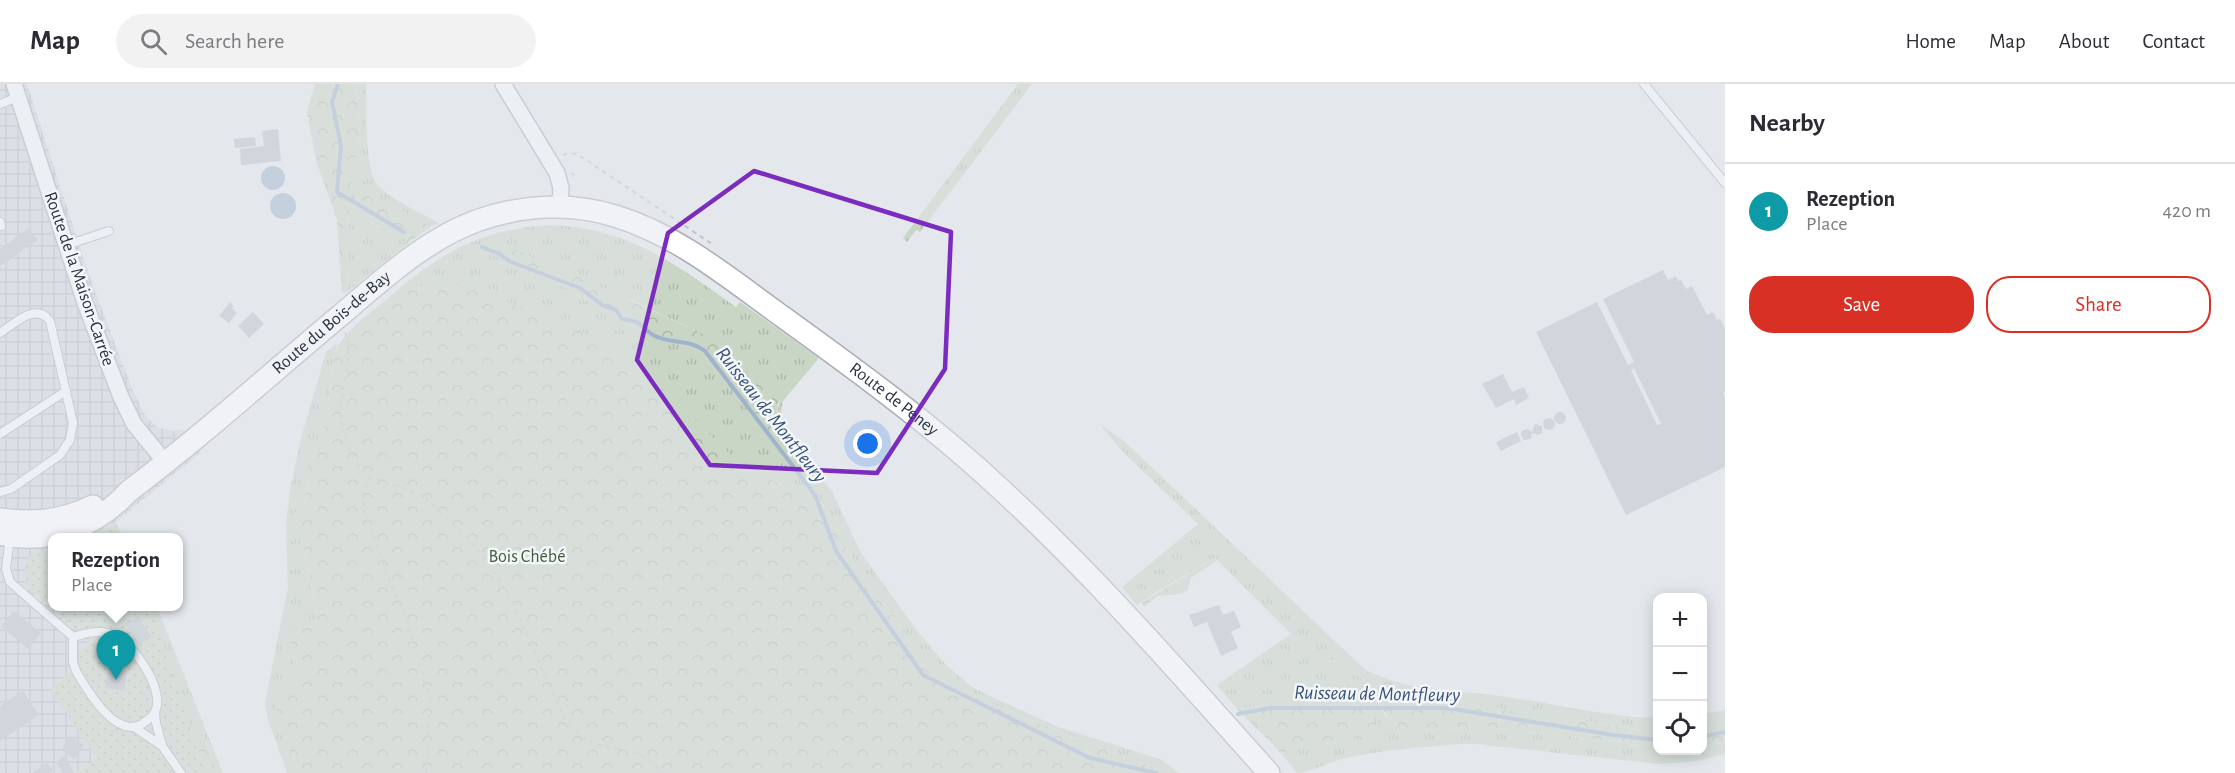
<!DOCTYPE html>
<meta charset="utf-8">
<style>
body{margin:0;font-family:"Alegreya Sans",sans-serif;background:#f2f2f3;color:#2b2b33}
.controls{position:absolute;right:18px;bottom:18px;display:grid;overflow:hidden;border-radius:12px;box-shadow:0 3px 15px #0003}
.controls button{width:54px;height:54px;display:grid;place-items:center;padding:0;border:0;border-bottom:2px solid #e1e1e2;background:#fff;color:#2b2b33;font:30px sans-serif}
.you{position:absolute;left:868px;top:360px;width:21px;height:21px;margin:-15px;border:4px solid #fff;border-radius:50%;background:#1a73e8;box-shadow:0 0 0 9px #1a73e833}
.badge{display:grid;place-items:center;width:39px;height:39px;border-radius:50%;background:#d93025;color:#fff;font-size:20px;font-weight:700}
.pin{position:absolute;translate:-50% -50px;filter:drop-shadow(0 2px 3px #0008)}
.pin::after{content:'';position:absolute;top:32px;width:21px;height:18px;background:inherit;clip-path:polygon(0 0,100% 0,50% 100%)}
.popup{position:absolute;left:48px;top:449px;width:135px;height:78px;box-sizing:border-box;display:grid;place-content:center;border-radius:12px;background:#fff;filter:drop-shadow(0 2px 4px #0005);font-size:20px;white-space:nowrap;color:#7c7c81}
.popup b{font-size:22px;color:#2b2b33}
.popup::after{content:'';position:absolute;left:50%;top:100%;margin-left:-12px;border:12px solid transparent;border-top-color:#fff}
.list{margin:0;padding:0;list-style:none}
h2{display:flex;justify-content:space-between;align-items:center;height:78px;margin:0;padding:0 24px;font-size:26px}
h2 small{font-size:20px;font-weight:400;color:#7c7c81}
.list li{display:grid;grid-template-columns:39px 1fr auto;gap:18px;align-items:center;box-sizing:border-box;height:96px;padding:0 24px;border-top:2px solid #e1e1e2}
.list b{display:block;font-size:22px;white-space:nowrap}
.list p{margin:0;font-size:20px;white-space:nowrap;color:#7c7c81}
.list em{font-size:20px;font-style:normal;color:#7c7c81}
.actions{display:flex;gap:12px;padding:18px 24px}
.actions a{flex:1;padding:14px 0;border:2px solid #d93025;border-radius:24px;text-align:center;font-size:21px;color:#d93025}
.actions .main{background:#d93025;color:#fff}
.icon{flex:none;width:33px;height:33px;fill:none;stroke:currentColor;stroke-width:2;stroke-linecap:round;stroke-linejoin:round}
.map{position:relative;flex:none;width:1725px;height:689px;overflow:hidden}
header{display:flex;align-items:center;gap:36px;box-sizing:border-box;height:84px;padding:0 30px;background:#fff;border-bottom:2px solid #e1e1e2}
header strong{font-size:28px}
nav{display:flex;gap:33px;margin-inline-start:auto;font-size:21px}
.search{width:420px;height:54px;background:#f2f2f3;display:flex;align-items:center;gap:15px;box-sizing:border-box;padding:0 21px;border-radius:33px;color:#7c7c81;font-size:22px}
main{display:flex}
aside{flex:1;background:#fff}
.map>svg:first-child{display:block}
.industrial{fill:url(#industrial-grid)}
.grass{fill:url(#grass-tufts);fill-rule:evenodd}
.forest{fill:url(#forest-crowns)}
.park{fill:url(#park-dots)}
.water{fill:#9fb4cc}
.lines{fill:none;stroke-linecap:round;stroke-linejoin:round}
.stream{stroke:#9fb4cc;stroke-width:4}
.building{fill:#bbc0ca;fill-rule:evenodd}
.service-casing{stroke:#a9aeb7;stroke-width:10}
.minor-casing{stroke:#a9aeb7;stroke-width:18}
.secondary-casing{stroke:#a9aeb7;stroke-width:24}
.path{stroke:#c2c5cb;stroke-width:2;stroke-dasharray:4.5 4.5;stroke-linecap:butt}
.service{stroke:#f7f8fa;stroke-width:8}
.minor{stroke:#f7f8fa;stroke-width:15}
.secondary{stroke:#fff;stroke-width:21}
.marked{fill:none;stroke:#7b2cbf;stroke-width:4.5;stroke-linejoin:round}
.labels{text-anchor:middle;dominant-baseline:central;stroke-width:5;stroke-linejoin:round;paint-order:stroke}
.street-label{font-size:18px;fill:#2b3445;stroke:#f4f6f9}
.park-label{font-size:18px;fill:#3f6138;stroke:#f4f6f9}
.water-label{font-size:20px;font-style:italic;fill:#34527a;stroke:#f4f6f9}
</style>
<header>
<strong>Map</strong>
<div class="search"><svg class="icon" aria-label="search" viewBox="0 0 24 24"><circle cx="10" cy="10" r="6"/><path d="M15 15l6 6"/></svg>Search here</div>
<nav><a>Home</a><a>Map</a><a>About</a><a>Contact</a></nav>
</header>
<main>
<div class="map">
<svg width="1725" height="689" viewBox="0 0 1725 689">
<defs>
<pattern id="industrial-grid" width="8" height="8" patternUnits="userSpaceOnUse" patternTransform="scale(1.5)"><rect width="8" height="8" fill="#d2d6de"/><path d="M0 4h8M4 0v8" fill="none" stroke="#b4b8c0"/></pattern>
<pattern id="grass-tufts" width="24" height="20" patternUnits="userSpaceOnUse" patternTransform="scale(1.5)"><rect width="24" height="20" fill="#c9d6c5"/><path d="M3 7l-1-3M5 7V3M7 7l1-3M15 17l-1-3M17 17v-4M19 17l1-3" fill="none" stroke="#adb8ab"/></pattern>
<pattern id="forest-crowns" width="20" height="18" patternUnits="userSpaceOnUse" patternTransform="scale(1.5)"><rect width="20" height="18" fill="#c9d6c5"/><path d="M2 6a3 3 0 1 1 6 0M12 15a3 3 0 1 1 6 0" fill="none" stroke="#adb8ab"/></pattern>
<pattern id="park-dots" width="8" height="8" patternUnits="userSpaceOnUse" patternTransform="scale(1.5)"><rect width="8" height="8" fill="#c9d6c5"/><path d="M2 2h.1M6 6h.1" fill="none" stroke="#adb8ab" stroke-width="1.8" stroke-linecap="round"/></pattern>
</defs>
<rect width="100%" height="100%" fill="#e4e7ec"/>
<!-- industrial -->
<path class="industrial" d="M0 0H27L88 188 131 302 145 331 154 341 160 344 174 347 183 345 201 368 111 442 88 453 53 454V465L43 467 26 479 27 496 25 501 89 556 83 562 79 581 54 601 97 675 77 689H0Z"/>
<!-- grass -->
<path class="grass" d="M356 0H366C367 22 364 84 377 100 389 115 421 129 439 139L432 142 366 110 361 134 411 157 347 208 349 116 360 51Z
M1018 0H1032L920 148 916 146 907 158 903 154Z
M548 141C627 143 674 179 736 223L740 218 819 274 783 317 781 325 783 339 790 353 832 407 861 469 918 548 946 581 972 603 986 610 1058 643 1160 675 1179 689H1169L1095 662 952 604 926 583 896 536 859 489 824 421 740 381 652 294 611 260 442 200C412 202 404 206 379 222 433 174 474 146 548 141ZM475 164 631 216 705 251 741 276 780 315 776 335 787 374 699 266 687 261 650 251 638 239 627 232 580 213 543 189Z
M338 258 335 269 323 351 313 369 305 420 295 429 313 506 318 535 290 566 304 601 292 669 300 689H287L268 636 265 619 288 503 286 437 290 407 300 358 326 268Z
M1100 340 1124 357 1356 577 1332 572 1360 593 1379 617 1385 632 1404 649 1478 642 1657 663 1658 666H1702L1703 663 1725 658V670L1698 677 1659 680 1476 660H1459C1422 663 1383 666 1346 674 1332 677 1308 689 1297 689L1281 669 1368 651 1310 612 1304 619H1278L1237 625 1217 601 1291 550 1215 474 1155 509 1137 521 1122 503 1198 440 1122 367Z
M147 523H157L223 689H218L204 652 192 657Z
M1393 597C1429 608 1470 607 1507 613 1557 620 1606 633 1657 634V648L1435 615 1411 616 1399 611Z
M1725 626V638L1703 643 1702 630Z"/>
<!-- forest -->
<path class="forest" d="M315 0H356L360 51 349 116 347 208 342 209 337 136 316 77 307 28Z
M366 110 432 142 411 157 361 134 358 118Z
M495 160 518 167 577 192 705 251 741 276 782 311C771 330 781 341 786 360 787 365 787 370 788 375L699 266 687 261 650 251 638 239 627 232 580 213 543 189 474 164Z
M442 200 466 201 611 260 652 294 740 381 824 421 859 489 896 536 926 583 952 604 1095 662 1169 689H300L272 611 303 601 290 566 292 539 318 535 313 506 295 429 305 420 313 369 323 351 335 269C342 247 384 216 404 206 416 200 430 201 442 200Z
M1215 474 1216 477 1191 494 1188 506 1180 510 1158 512 1145 522 1141 519Z
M1331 571 1356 577 1367 587 1393 597 1399 611 1411 616 1435 615 1657 648V663L1478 642 1404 649 1393 645 1379 617 1360 593 1331 577Z
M1334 605C1359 611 1363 622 1376 641L1375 647 1368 651 1281 669 1237 625 1278 619H1304L1319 606Z
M1725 638V658L1703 663V643Z
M204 652 218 689H207L194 656Z"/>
<!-- park -->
<path class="park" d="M116 439 123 453H88Z
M53 465V522L151 523 194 656 207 689H77L97 674 52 608 54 601 79 581 80 568 88 556 25 501C27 495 26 492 25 486 25 471 40 467 53 465Z"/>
<!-- water -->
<path class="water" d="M261 94a12 12 0 1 1 24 0a12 12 0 1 1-24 0Z
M270 122a13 13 0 1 1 26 0a13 13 0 1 1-26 0Z"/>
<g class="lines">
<!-- stream -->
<path class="stream" d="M338 0 332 18 341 62 337 108 404 148
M482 163 498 169 511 178 580 204 602 221 616 226 622 235C647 238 638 243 655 252 671 260 690 255 705 267L815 411 836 467 923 591 1090 674 1156 689
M1238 630 1270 624H1447L1613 651 1658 656
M1702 653 1725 648"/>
</g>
<!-- building -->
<path class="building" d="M278 45 281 77 241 81 240 65 264 62 262 47Z
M255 53 256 62 235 64 234 55Z
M29 144 38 156 0 182V165Z
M1663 186 1668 196 1676 192 1678 197 1681 196 1686 205 1692 202 1707 231 1713 228 1717 236 1720 235 1725 244V308L1723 309 1725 313V383L1626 431 1536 248 1597 218 1628 281 1634 278 1603 215ZM1634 284 1661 340 1657 341 1631 286Z
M230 218 234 222 232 224 237 229 229 239 219 232Z
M253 228 264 240 249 254 238 242Z
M1503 290 1512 308 1524 303 1529 314 1516 321 1514 315 1496 324 1482 300Z
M1554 334a6 6 0 1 1 12 0a6 6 0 1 1-12 0Z
M1543 340a6 6 0 1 1 12 0a6 6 0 1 1-12 0Z
M1535 340 1542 342V349L1538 351 1532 349 1531 355 1524 356 1521 352 1522 347 1527 345 1532 348Z
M1517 348 1521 357 1501 367 1496 358Z
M1219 521 1223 531 1234 527 1241 543 1231 548 1238 564 1221 572 1207 538 1194 543 1189 531Z
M14 527 41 549 28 565 1 542Z
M138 532 151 553 139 561 125 540Z
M108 584 127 587 124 607 105 604Z
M23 607 39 631 0 657V622Z
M70 652 84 661 74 675 61 666Z
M64 672 74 688 73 689H63L56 678Z
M47 679 53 686 49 689H32Z"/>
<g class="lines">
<defs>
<path id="service" d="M1644 0 1725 99
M0 20 18 13
M0 138 1 142
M67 161 109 147
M0 249C15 239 36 218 50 237L73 339 70 356 60 371 11 405 0 408
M0 350 66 307
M10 453 6 485 10 498 73 553C86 549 101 545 114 551 133 559 166 606 155 628 153 633 146 637 142 640 115 655 87 606 76 587L73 578V553
M155 628 156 639 162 661
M134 643 162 662 181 689"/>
<path id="minor" d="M14 0 85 219 121 313 134 340 165 378
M503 0 557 89 561 104 560 123"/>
<g id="secondary">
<path d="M0 435C33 440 63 437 93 422"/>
<path id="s1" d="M0 450C49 461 96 443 129 407 201 353 268 292 336 235 380 198 425 155 479 136 522 121 571 118 615 132 678 151 730 195 783 233 855 285 928 338 994 399 1093 489 1180 590 1269 689"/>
</g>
</defs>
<!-- service casing -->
<use href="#service" class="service-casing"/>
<!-- minor casing -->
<use href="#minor" class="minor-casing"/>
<!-- secondary casing -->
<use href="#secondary" class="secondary-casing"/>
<!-- path -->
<path class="path" d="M563 71 568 69 577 70 715 162
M571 89 578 93
M345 248C355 277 338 307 341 337 342 346 346 355 349 364 354 377 359 386 371 393
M426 689 430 615 404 529 391 501 364 426 363 406 371 393 424 412 472 459 493 487 513 519 561 628C566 636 571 644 579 650 597 666 616 662 637 669 646 673 657 682 663 689"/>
<!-- service -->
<use href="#service" class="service"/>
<!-- minor -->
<use href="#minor" class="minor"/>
<!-- secondary -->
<use href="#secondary" class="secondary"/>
</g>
<!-- marked area -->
<path d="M0 0H1725V689H0ZM754 87 951 148 945 285 877 389 710 381 637 276 668 149Z" fill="#e4e7ec" fill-opacity=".55" fill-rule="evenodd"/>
<path class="marked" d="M754 87 951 148 945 285 877 389 710 381 637 276 668 149Z"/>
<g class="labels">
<!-- street labels -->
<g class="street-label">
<text transform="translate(79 195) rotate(71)">Route de la Maison-Carrée</text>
<text stroke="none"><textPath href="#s1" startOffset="406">Route du Bois-de-Bay</textPath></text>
<text stroke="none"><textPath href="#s1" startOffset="1060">Route de Peney</textPath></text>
</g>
<!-- park labels -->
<g class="park-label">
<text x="527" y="473">Bois Chébé</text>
</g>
<!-- water labels -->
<g class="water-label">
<text transform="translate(771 331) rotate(52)">Ruisseau de Montfleury</text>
<text transform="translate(1377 610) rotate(1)">Ruisseau de Montfleury</text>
</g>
</g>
</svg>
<div class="controls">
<button>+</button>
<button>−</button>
<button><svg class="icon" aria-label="locate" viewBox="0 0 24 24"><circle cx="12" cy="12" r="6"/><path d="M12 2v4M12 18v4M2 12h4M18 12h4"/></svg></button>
</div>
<div class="you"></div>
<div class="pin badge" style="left:116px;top:596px;background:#0f9aa8">1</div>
<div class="popup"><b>Rezeption</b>Place</div>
</div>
<aside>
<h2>Nearby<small></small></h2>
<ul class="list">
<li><span class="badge" style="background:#0f9aa8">1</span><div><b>Rezeption</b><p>Place</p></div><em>420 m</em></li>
</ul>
<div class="actions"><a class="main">Save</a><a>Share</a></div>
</aside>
</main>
